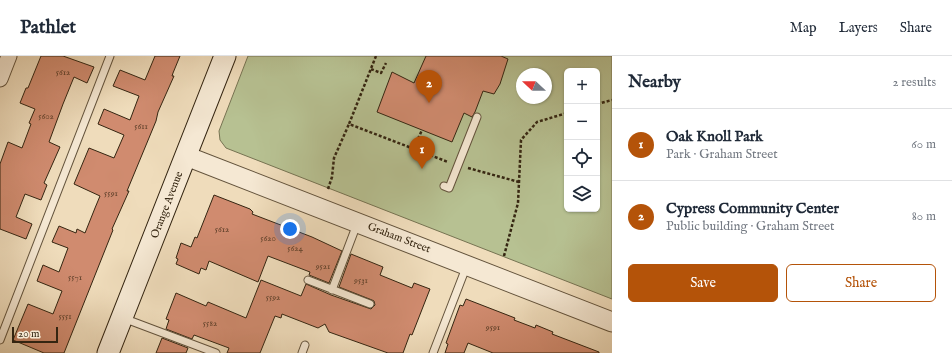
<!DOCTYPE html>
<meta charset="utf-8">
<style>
body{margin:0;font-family:"IM FELL English",serif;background:#f2f2f3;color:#1f2937}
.controls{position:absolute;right:12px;top:12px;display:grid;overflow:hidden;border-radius:6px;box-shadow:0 1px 3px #0004}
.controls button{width:36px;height:36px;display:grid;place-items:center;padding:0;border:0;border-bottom:1px solid #e0e1e3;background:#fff;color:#1f2937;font:20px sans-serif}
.compass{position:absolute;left:516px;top:12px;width:36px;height:36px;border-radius:50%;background:#fff;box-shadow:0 1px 3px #0004;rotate:292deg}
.scale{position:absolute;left:12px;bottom:10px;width:46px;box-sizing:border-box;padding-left:4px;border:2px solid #342511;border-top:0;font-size:11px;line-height:14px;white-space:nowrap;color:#342511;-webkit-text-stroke:3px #f5e8d3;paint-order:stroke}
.you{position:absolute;left:290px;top:173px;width:14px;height:14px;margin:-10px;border:3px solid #fff;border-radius:50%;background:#1a73e8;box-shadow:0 0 0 6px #1a73e833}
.badge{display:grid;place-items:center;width:26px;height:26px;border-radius:50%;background:#b45309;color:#fff;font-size:13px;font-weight:700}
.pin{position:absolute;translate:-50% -33px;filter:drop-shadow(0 1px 2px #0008)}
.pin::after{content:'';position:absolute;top:21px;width:14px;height:12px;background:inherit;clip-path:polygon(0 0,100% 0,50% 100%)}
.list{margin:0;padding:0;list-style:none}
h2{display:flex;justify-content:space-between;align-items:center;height:52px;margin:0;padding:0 16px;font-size:17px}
h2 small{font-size:13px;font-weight:400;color:#747a83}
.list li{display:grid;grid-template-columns:26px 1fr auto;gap:12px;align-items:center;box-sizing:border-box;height:72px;padding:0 16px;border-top:1px solid #e0e1e3}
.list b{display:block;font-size:15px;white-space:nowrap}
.list p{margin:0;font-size:13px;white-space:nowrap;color:#747a83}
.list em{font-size:13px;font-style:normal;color:#747a83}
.actions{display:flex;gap:8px;padding:12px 16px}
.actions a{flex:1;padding:9px 0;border:1px solid #b45309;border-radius:6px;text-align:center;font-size:14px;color:#b45309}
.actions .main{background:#b45309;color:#fff}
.icon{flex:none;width:22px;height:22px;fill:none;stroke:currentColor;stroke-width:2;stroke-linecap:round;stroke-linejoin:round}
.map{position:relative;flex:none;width:612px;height:297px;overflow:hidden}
header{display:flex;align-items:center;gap:24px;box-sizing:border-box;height:56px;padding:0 20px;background:#fff;border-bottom:1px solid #e0e1e3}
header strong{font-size:19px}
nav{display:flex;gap:22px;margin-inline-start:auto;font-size:14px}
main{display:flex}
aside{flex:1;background:#fff}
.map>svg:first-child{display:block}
.green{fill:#b7c192;stroke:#767352;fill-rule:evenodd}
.building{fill:#d08b6f;stroke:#342511}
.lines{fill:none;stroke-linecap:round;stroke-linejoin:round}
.service-casing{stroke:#63533c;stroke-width:9}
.minor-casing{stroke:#63533c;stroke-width:17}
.tertiary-casing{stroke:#63533c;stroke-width:21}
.secondary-casing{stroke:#342511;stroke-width:23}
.path{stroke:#342511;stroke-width:2.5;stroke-dasharray:3 2;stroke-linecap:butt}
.service{stroke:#f5e8d3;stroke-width:7}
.minor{stroke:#f5e8d3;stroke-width:15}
.tertiary{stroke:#f5e8d3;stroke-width:19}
.secondary{stroke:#f5e8d3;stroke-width:21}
.labels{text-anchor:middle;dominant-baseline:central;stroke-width:3.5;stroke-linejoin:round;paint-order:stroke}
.number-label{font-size:9px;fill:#5b3e28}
.street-label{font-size:11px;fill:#342511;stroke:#f5e8d3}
</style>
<header>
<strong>Pathlet</strong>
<nav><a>Map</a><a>Layers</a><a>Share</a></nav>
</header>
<main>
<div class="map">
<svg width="612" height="297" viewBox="0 0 612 297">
<rect width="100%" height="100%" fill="#efdcbb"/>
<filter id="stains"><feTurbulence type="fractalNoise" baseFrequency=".005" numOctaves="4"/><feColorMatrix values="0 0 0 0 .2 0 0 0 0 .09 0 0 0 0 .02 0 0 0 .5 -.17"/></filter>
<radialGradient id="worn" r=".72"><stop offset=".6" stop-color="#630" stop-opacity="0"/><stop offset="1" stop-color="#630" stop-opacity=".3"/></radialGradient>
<!-- green -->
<path class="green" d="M248 0H612V243L226 92 220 84 219 75ZM567 15H597V153H567ZM522 18H546V42H522Z"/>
<!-- building -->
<path class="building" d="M41 0H63L94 11 87 27 74 21 63 48 49 86 60 91 44 127 47 129 41 144 25 138 16 161 32 168 26 183 0 173V108L8 86 22 92 31 68 29 67 35 53 20 47 26 32H28Z
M155 0H180L173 17 172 20H174L158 56 156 65 127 135H129L112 173 113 174 64 297H44L13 284 28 248 53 258 62 235 37 225 43 209 59 216 68 192 52 186 59 170 76 177 77 173 85 177 95 152 100 140 74 128 89 92 114 102 124 79 98 68 104 53 130 64 139 40 113 30 120 14 145 24Z
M426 0H501L508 3 500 28 494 38 483 35 475 56 472 61 464 57 452 86 377 56 392 16 414 27Z
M214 139 250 153 253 156 252 158 312 181 342 195 329 227 309 219 310 216 268 200 258 226 209 205 206 214 201 212 199 218 176 208 178 203 176 202 181 187 191 191 195 181 197 182Z
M351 198 383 211 380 219 412 232 414 227 430 233 412 279 410 278 403 297H388L329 276 325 268 318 272 282 258 281 262 275 260 260 297H227L229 292 194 279 192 283 166 273 169 264 166 263 176 237 206 250 208 246 246 262 261 224 301 240 306 228 331 239 371 253 375 249 374 245 372 244 339 231Z
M466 243 515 262 514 264 535 272 536 269 553 276 552 278 599 296V297H493L468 287 464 297H445L448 288 446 287 460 249 463 250Z
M162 282 188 292 186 297H156Z"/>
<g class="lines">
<defs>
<path id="service" d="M444 130 449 132 477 61
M308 224 370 248
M332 234 357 168
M123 262 216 297
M0 284 110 0
M302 297 305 289
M433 297 467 209"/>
<path id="minor" d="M0 23 9 0"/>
<path id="tertiary" d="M186 100 612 266"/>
<path id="secondary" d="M108 297 225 0"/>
</defs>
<!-- service casing -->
<use href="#service" class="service-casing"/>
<!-- minor casing -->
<use href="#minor" class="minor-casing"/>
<!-- tertiary casing -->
<use href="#tertiary" class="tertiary-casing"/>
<!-- secondary casing -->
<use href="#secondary" class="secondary-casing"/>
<!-- path -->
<path class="path" d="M376 0 349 68 448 106
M371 13 381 17 386 7
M597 48 612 44
M414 92 422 74
M468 112 519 126
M328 133 332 121 334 102 349 68
M504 200 518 147 521 84 537 66 567 57"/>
<!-- service -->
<use href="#service" class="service"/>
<!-- minor -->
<use href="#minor" class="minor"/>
<!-- tertiary -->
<use href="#tertiary" class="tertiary"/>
<!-- secondary -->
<use href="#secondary" class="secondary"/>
</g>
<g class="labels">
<!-- number labels -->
<g class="number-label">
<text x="63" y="16">5612</text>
<text x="46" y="60">5602</text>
<text x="141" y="70">5611</text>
<text x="111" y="137">5591</text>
<text x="222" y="173">5612</text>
<text x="268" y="182">5620</text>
<text x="295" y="192">5624</text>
<text x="323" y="210">9521</text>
<text x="75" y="221">5571</text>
<text x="361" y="224">9531</text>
<text x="273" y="241">5592</text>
<text x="65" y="260">5551</text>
<text x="210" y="267">5582</text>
<text x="493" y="271">9591</text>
</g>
<!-- street labels -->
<g class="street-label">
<text transform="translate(167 149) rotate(-69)">Orange Avenue</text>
<text transform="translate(399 182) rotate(21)">Graham Street</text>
</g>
</g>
<rect width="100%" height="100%" filter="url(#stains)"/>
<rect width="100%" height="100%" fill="url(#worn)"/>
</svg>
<div class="controls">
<button>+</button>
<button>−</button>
<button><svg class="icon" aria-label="locate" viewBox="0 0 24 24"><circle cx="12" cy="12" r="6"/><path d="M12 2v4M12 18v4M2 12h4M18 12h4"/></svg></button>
<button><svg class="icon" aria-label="layers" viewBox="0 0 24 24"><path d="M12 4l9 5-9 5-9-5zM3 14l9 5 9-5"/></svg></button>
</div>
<svg class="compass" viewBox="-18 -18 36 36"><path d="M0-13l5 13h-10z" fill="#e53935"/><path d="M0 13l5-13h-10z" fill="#747a83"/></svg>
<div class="scale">20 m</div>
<div class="you"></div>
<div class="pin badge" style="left:422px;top:113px">1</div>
<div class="pin badge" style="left:429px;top:47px">2</div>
</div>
<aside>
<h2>Nearby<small>2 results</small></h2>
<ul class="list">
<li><span class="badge">1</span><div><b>Oak Knoll Park</b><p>Park · Graham Street</p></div><em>60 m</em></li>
<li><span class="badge">2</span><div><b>Cypress Community Center</b><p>Public building · Graham Street</p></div><em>80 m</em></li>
</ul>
<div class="actions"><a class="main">Save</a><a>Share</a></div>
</aside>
</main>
